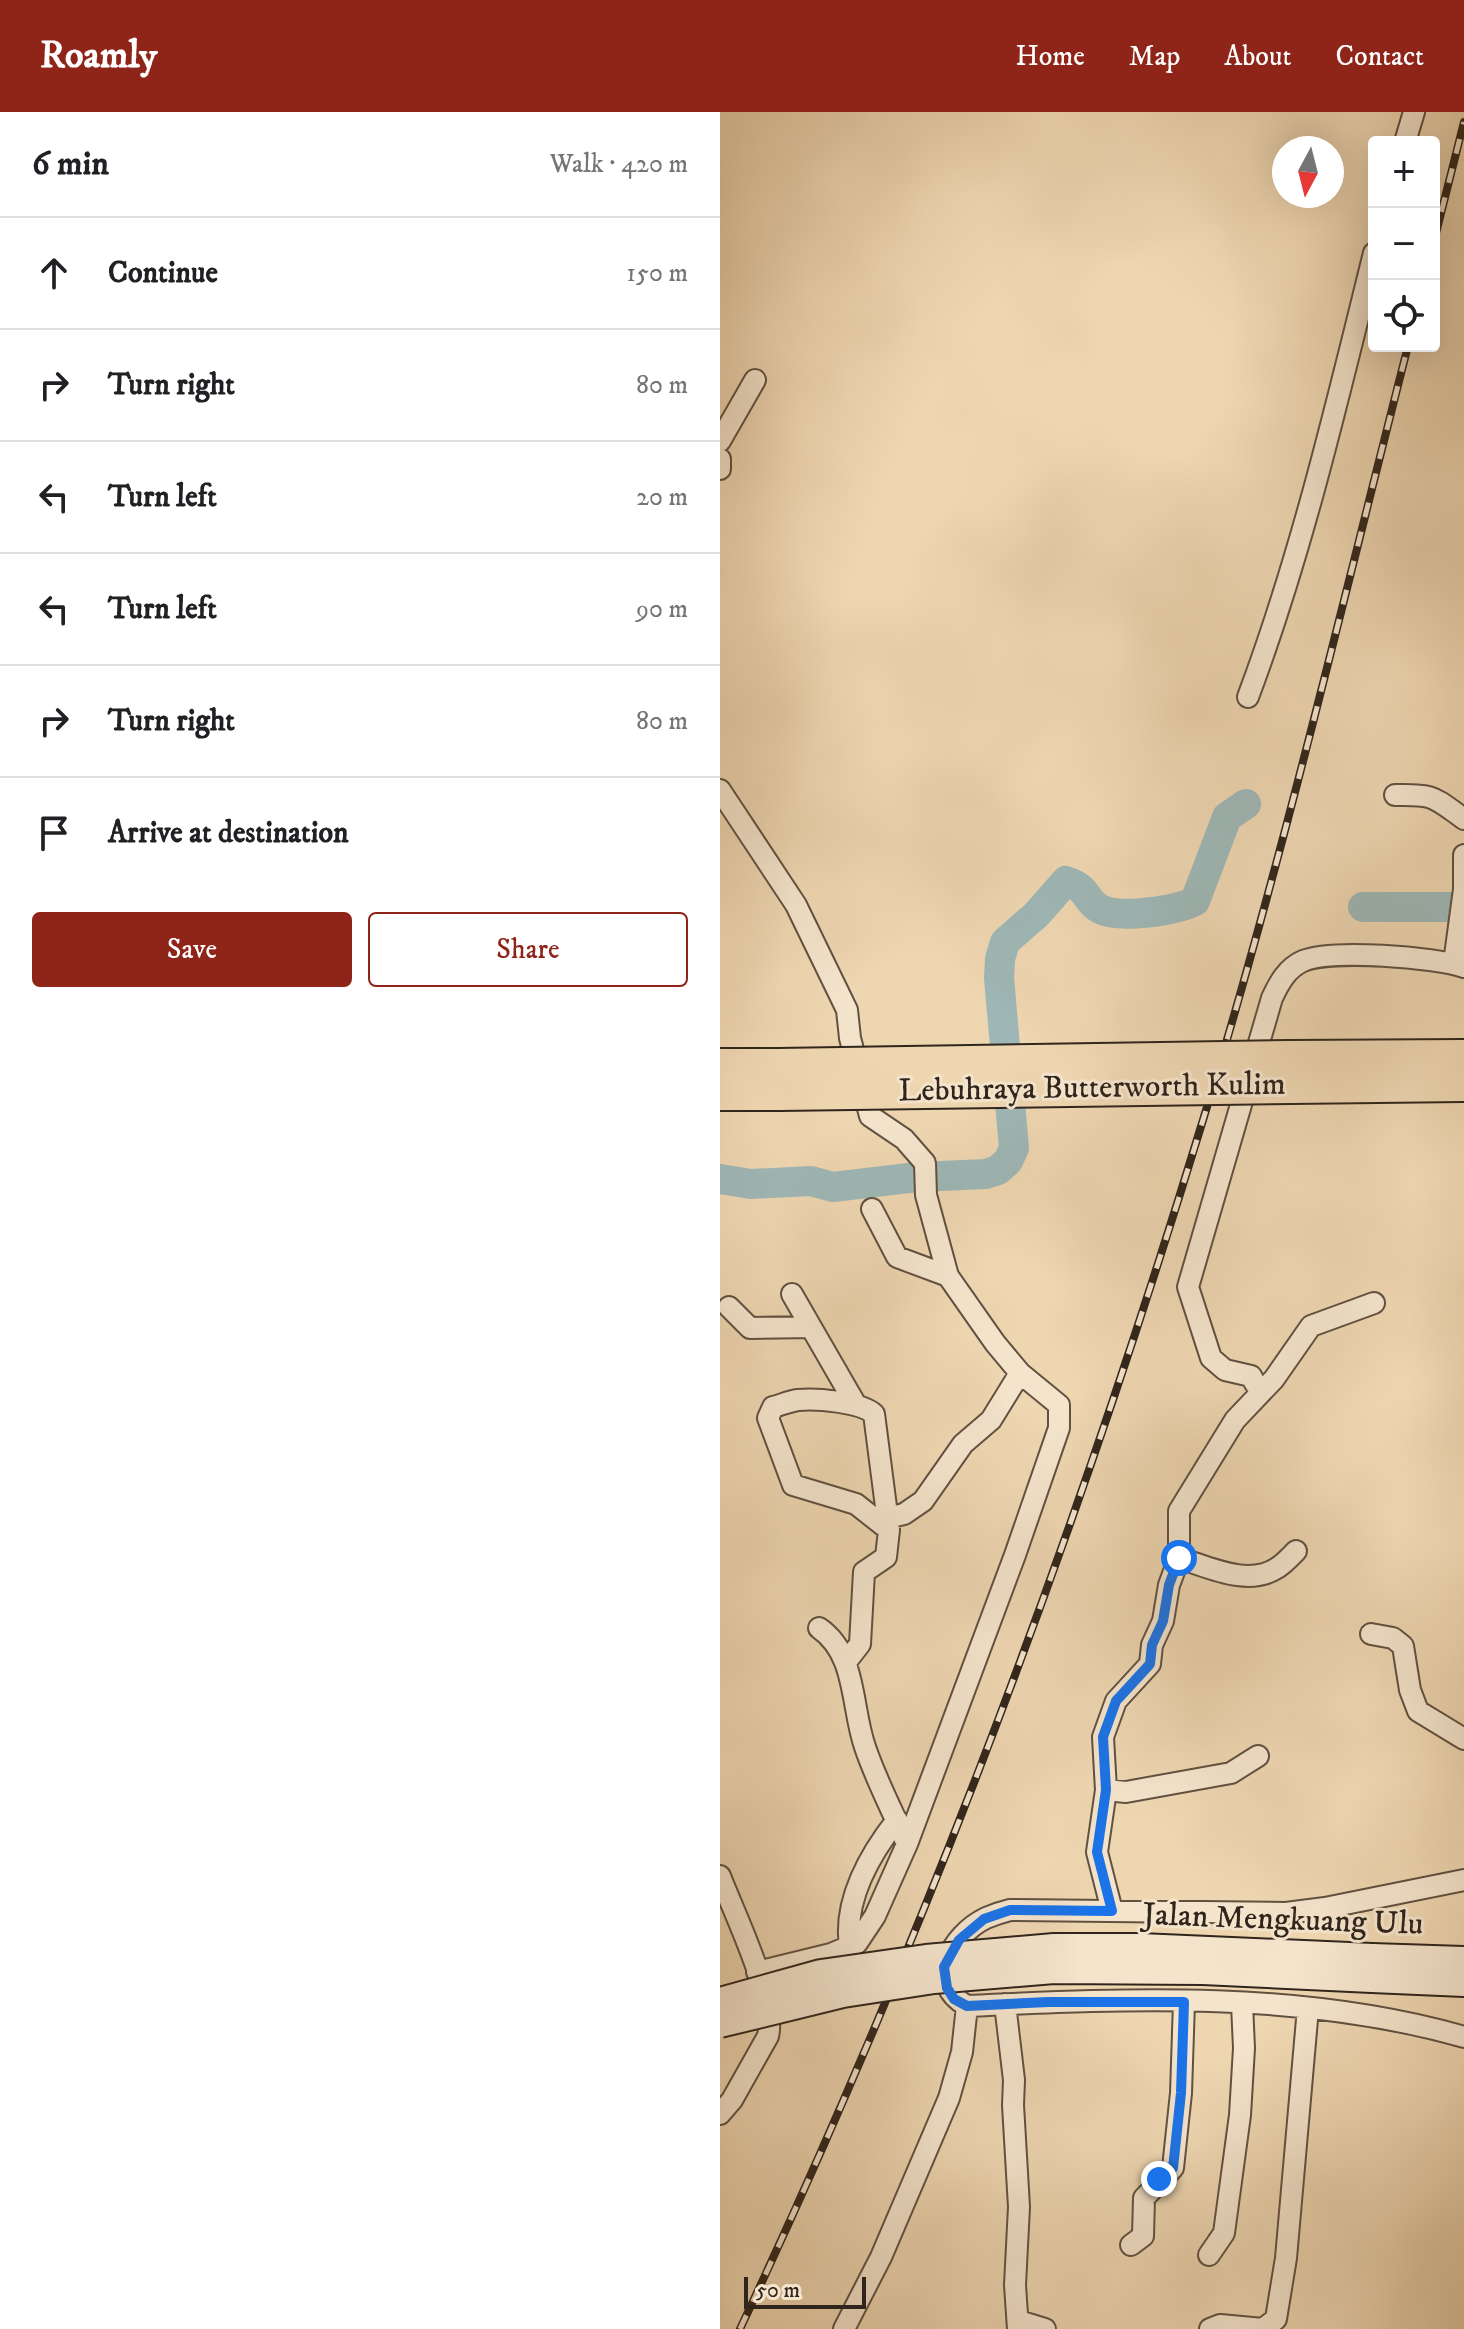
<!DOCTYPE html>
<meta charset="utf-8">
<style>
body{margin:0;font-family:"IM FELL DW Pica",serif;background:#f6f6f6;color:#202124}
.controls{position:absolute;right:24px;top:24px;display:grid;overflow:hidden;border-radius:8px;box-shadow:0 8px 32px #0002}
.controls button{width:72px;height:72px;display:grid;place-items:center;padding:0;border:0;border-bottom:2px solid #e0e0e0;background:#fff;color:#202124;font:40px sans-serif}
.compass{position:absolute;left:552px;top:24px;width:72px;height:72px;border-radius:50%;background:#fff;box-shadow:0 8px 32px #0002;rotate:187deg}
.scale{position:absolute;left:24px;bottom:20px;width:122px;box-sizing:border-box;padding-left:8px;border:4px solid #30251c;border-top:0;font-size:22px;line-height:28px;white-space:nowrap;color:#30251c;-webkit-text-stroke:6px #f4e4cc;paint-order:stroke}
.stop{position:absolute;width:24px;height:24px;margin:-18px;border:6px solid #1a73e8;border-radius:50%;background:#fff}
.stop.end{background:#1a73e8;border-color:#fff;box-shadow:0 2px 8px #0008}
.list{margin:0;padding:0;list-style:none}
h2{display:flex;justify-content:space-between;align-items:center;height:104px;margin:0;padding:0 32px;font-size:34px}
h2 small{font-size:26px;font-weight:400;color:#757577}
.list li{display:grid;grid-template-columns:52px 1fr auto;gap:24px;align-items:center;box-sizing:border-box;height:112px;padding:0 32px;border-top:2px solid #e0e0e0}
.list b{display:block;font-size:30px;white-space:nowrap}
.list em{font-size:26px;font-style:normal;color:#757577}
.actions{display:flex;gap:16px;padding:24px 32px}
.actions a{flex:1;padding:18px 0;border:2px solid #8f2418;border-radius:8px;text-align:center;font-size:28px;color:#8f2418}
.actions .main{background:#8f2418;color:#fff}
.icon{flex:none;width:44px;height:44px;fill:none;stroke:currentColor;stroke-width:2;stroke-linecap:round;stroke-linejoin:round}
.map{position:relative;flex:none;width:744px;height:2217px;overflow:hidden}
header{display:flex;align-items:center;gap:48px;box-sizing:border-box;height:112px;padding:0 40px;background:#8f2418;color:#fff}
header strong{font-size:38px}
nav{display:flex;gap:44px;margin-inline-start:auto;font-size:28px}
main{display:flex}
aside{flex:1;background:#fff}
.map>svg:first-child{display:block}
.lines{fill:none;stroke-linecap:round;stroke-linejoin:round}
.river{stroke:#9eb7b6;stroke-width:30}
.minor-casing{stroke:#605141;stroke-width:24}
.secondary-casing{stroke:#30251c;stroke-width:32}
.motorway-casing{stroke:#30251c;stroke-width:40}
.minor{stroke:#f4e4cc;stroke-width:20}
.secondary{stroke:#f4e4cc;stroke-width:28}
.motorway{stroke:#eed6b1;stroke-width:36}
.rail-casing{stroke:#30251c;stroke-width:8}
.rail{stroke:#f4e4cc;stroke-width:5;stroke-dasharray:15;stroke-linecap:butt}
.secondary-bridge-casing{stroke:#30251c;stroke-width:32;stroke-linecap:butt}
.motorway-bridge-casing{stroke:#30251c;stroke-width:40;stroke-linecap:butt}
.secondary-bridge{stroke:#f4e4cc;stroke-width:28}
.motorway-bridge{stroke:#eed6b1;stroke-width:36}
.route{stroke:#1a73e8;stroke-width:10}
.labels{text-anchor:middle;dominant-baseline:central;stroke-width:6;stroke-linejoin:round;paint-order:stroke}
.street-label{font-size:32px;fill:#30251c;stroke:#f4e4cc}
</style>
<header>
<strong>Roamly</strong>
<nav><a>Home</a><a>Map</a><a>About</a><a>Contact</a></nav>
</header>
<main>
<aside>
<h2>6 min<small>Walk · 420 m</small></h2>
<ul class="list">
<li><svg class="icon" aria-label="ahead" viewBox="0 0 24 24"><path d="M12 20V5M6 11l6-6 6 6"/></svg><div><b>Continue</b></div><em>150 m</em></li>
<li><svg class="icon" aria-label="right" viewBox="0 0 24 24"><path d="M7 20v-9h11M14 6l5 5-5 5"/></svg><div><b>Turn right</b></div><em>80 m</em></li>
<li><svg class="icon" aria-label="left" viewBox="0 0 24 24"><path d="M17 20v-9H6M10 6l-5 5 5 5"/></svg><div><b>Turn left</b></div><em>20 m</em></li>
<li><svg class="icon" aria-label="left" viewBox="0 0 24 24"><path d="M17 20v-9H6M10 6l-5 5 5 5"/></svg><div><b>Turn left</b></div><em>90 m</em></li>
<li><svg class="icon" aria-label="right" viewBox="0 0 24 24"><path d="M7 20v-9h11M14 6l5 5-5 5"/></svg><div><b>Turn right</b></div><em>80 m</em></li>
<li><svg class="icon" aria-label="arrive" viewBox="0 0 24 24"><path d="M6 21V4h12l-3 4 3 4H6"/></svg><div><b>Arrive at destination</b></div></li>
</ul>
<div class="actions"><a class="main">Save</a><a>Share</a></div>
</aside>
<div class="map">
<svg width="744" height="2217" viewBox="0 0 744 2217">
<rect width="100%" height="100%" fill="#eed6b1"/>
<filter id="stains"><feTurbulence type="fractalNoise" baseFrequency=".0025" numOctaves="4"/><feColorMatrix values="0 0 0 0 .2 0 0 0 0 .09 0 0 0 0 .02 0 0 0 .5 -.17"/></filter>
<radialGradient id="worn" r=".72"><stop offset=".6" stop-color="#630" stop-opacity="0"/><stop offset="1" stop-color="#630" stop-opacity=".3"/></radialGradient>
<g class="lines">
<!-- river -->
<path class="river" d="M643 795H744
M0 1067 31 1072 91 1069 113 1075 197 1065 266 1062 278 1058 288 1049 294 1036 279 866 280 847 285 830 316 803 346 769C369 776 365 789 380 797 400 807 456 799 475 789L507 705 526 692"/>
<defs>
<path id="minor" d="M685 30 694 0
M0 329 35 268
M0 347V357
M528 585C582 441 617 290 654 141
M0 678 76 793 127 898 130 926 150 1004 184 1027 205 1051 206 1083 228 1164 275 1231 300 1261 339 1293V1316L295 1443 187 1732 155 1804 137 1831 130 1834 111 1842 37 1860
M675 683C715 682 713 685 744 707
M734 851 744 777V743
M152 1097 177 1145 228 1164
M72 1182 91 1215
M9 1195 30 1216 91 1215 136 1293
M540 1280 531 1264 505 1258 491 1246 468 1175 552 886C559 871 567 856 583 849 611 837 714 845 744 855
M167 1406 184 1402 203 1389 243 1332 271 1308 300 1261
M459 1446C489 1455 528 1475 557 1456 564 1452 570 1445 576 1439
M99 1516C137 1542 131 1595 145 1635 156 1668 173 1700 187 1732
M651 1522 673 1526 683 1534 690 1578 698 1599 744 1627
M126 1550 140 1532 144 1460 166 1445 169 1418 136 1392 73 1373 48 1306 53 1295C61 1293 70 1289 78 1288 96 1286 141 1290 154 1302L169 1418
M386 1678 406 1680 511 1661 538 1644
M0 1764C14 1801 57 1888 48 1924L12 1988 0 2002
M744 1768 605 1796 566 1801 290 1798C282 1800 273 1803 266 1806 231 1823 205 1871 247 1894 412 1886 584 1879 744 1925
M392 1799 377 1740 386 1678 383 1625 396 1589 430 1552 432 1533 443 1509 449 1473 459 1446V1399L515 1308 554 1267 591 1214 654 1191
M130 1834C123 1789 150 1742 177 1708
M285 1892 294 1968 293 1993 299 2095 295 2173 298 2217
M411 2133 423 2124 424 2086 453 2056 461 1981 464 1890
M489 2143 504 2121 520 2003 524 1936 522 1892
M299 2209 325 2217
M124 2217 161 2145 229 1986 242 1940 247 1894
M490 2217 500 2213 543 2217 556 2207 566 2146 588 1896"/>
<path id="secondary" d="M652 1846 744 1849
M652 1866 744 1870"/>
<path id="motorway" d="M569 947 744 946
M0 955H58
M570 973 744 971
M0 980H59"/>
</defs>
<!-- minor casing -->
<use href="#minor" class="minor-casing"/>
<!-- secondary casing -->
<use href="#secondary" class="secondary-casing"/>
<!-- motorway casing -->
<use href="#motorway" class="motorway-casing"/>
<!-- minor -->
<use href="#minor" class="minor"/>
<!-- secondary -->
<use href="#secondary" class="secondary"/>
<!-- motorway -->
<use href="#motorway" class="motorway"/>
<defs>
<path id="rail" d="M714 129 744 10
M20 2217C204 1826 357 1421 483 1008 561 753 622 493 688 234"/>
</defs>
<!-- rail casing -->
<use href="#rail" class="rail-casing"/>
<!-- rail -->
<use href="#rail" class="rail"/>
<defs>
<path id="secondary-bridge" d="M0 1890 101 1862 206 1847 334 1836H420L652 1846
M0 1911 123 1881 214 1867 334 1857 483 1858 652 1866"/>
<path id="motorway-bridge" d="M58 955 569 947
M59 980 570 973"/>
</defs>
<!-- secondary-bridge casing -->
<use href="#secondary-bridge" class="secondary-bridge-casing"/>
<!-- motorway-bridge casing -->
<use href="#motorway-bridge" class="motorway-bridge-casing"/>
<!-- secondary-bridge -->
<use href="#secondary-bridge" class="secondary-bridge"/>
<!-- motorway-bridge -->
<use href="#motorway-bridge" class="motorway-bridge"/>
</g>
<g class="lines">
<!-- route -->
<path class="route" d="M439 2067 453 2056 461 1981 464 1890H328L247 1894 234 1887 227 1876 224 1855 239 1828 264 1807 290 1798 392 1799 377 1740 386 1678 383 1625 396 1589 430 1552 432 1533 443 1509 449 1473 459 1446"/>
</g>
<g class="labels">
<!-- street labels -->
<g class="street-label">
<text transform="translate(372 976) rotate(-1)">Lebuhraya Butterworth Kulim</text>
<text transform="translate(563 1808) rotate(2)">Jalan Mengkuang Ulu</text>
</g>
</g>
<rect width="100%" height="100%" filter="url(#stains)"/>
<rect width="100%" height="100%" fill="url(#worn)"/>
</svg>
<div class="controls">
<button>+</button>
<button>−</button>
<button><svg class="icon" aria-label="locate" viewBox="0 0 24 24"><circle cx="12" cy="12" r="6"/><path d="M12 2v4M12 18v4M2 12h4M18 12h4"/></svg></button>
</div>
<svg class="compass" viewBox="-18 -18 36 36"><path d="M0-13l5 13h-10z" fill="#e53935"/><path d="M0 13l5-13h-10z" fill="#757577"/></svg>
<div class="scale">50 m</div>
<div class="stop" style="left:459px;top:1446px"></div>
<div class="stop end" style="left:439px;top:2067px"></div>
</div>
</main>
